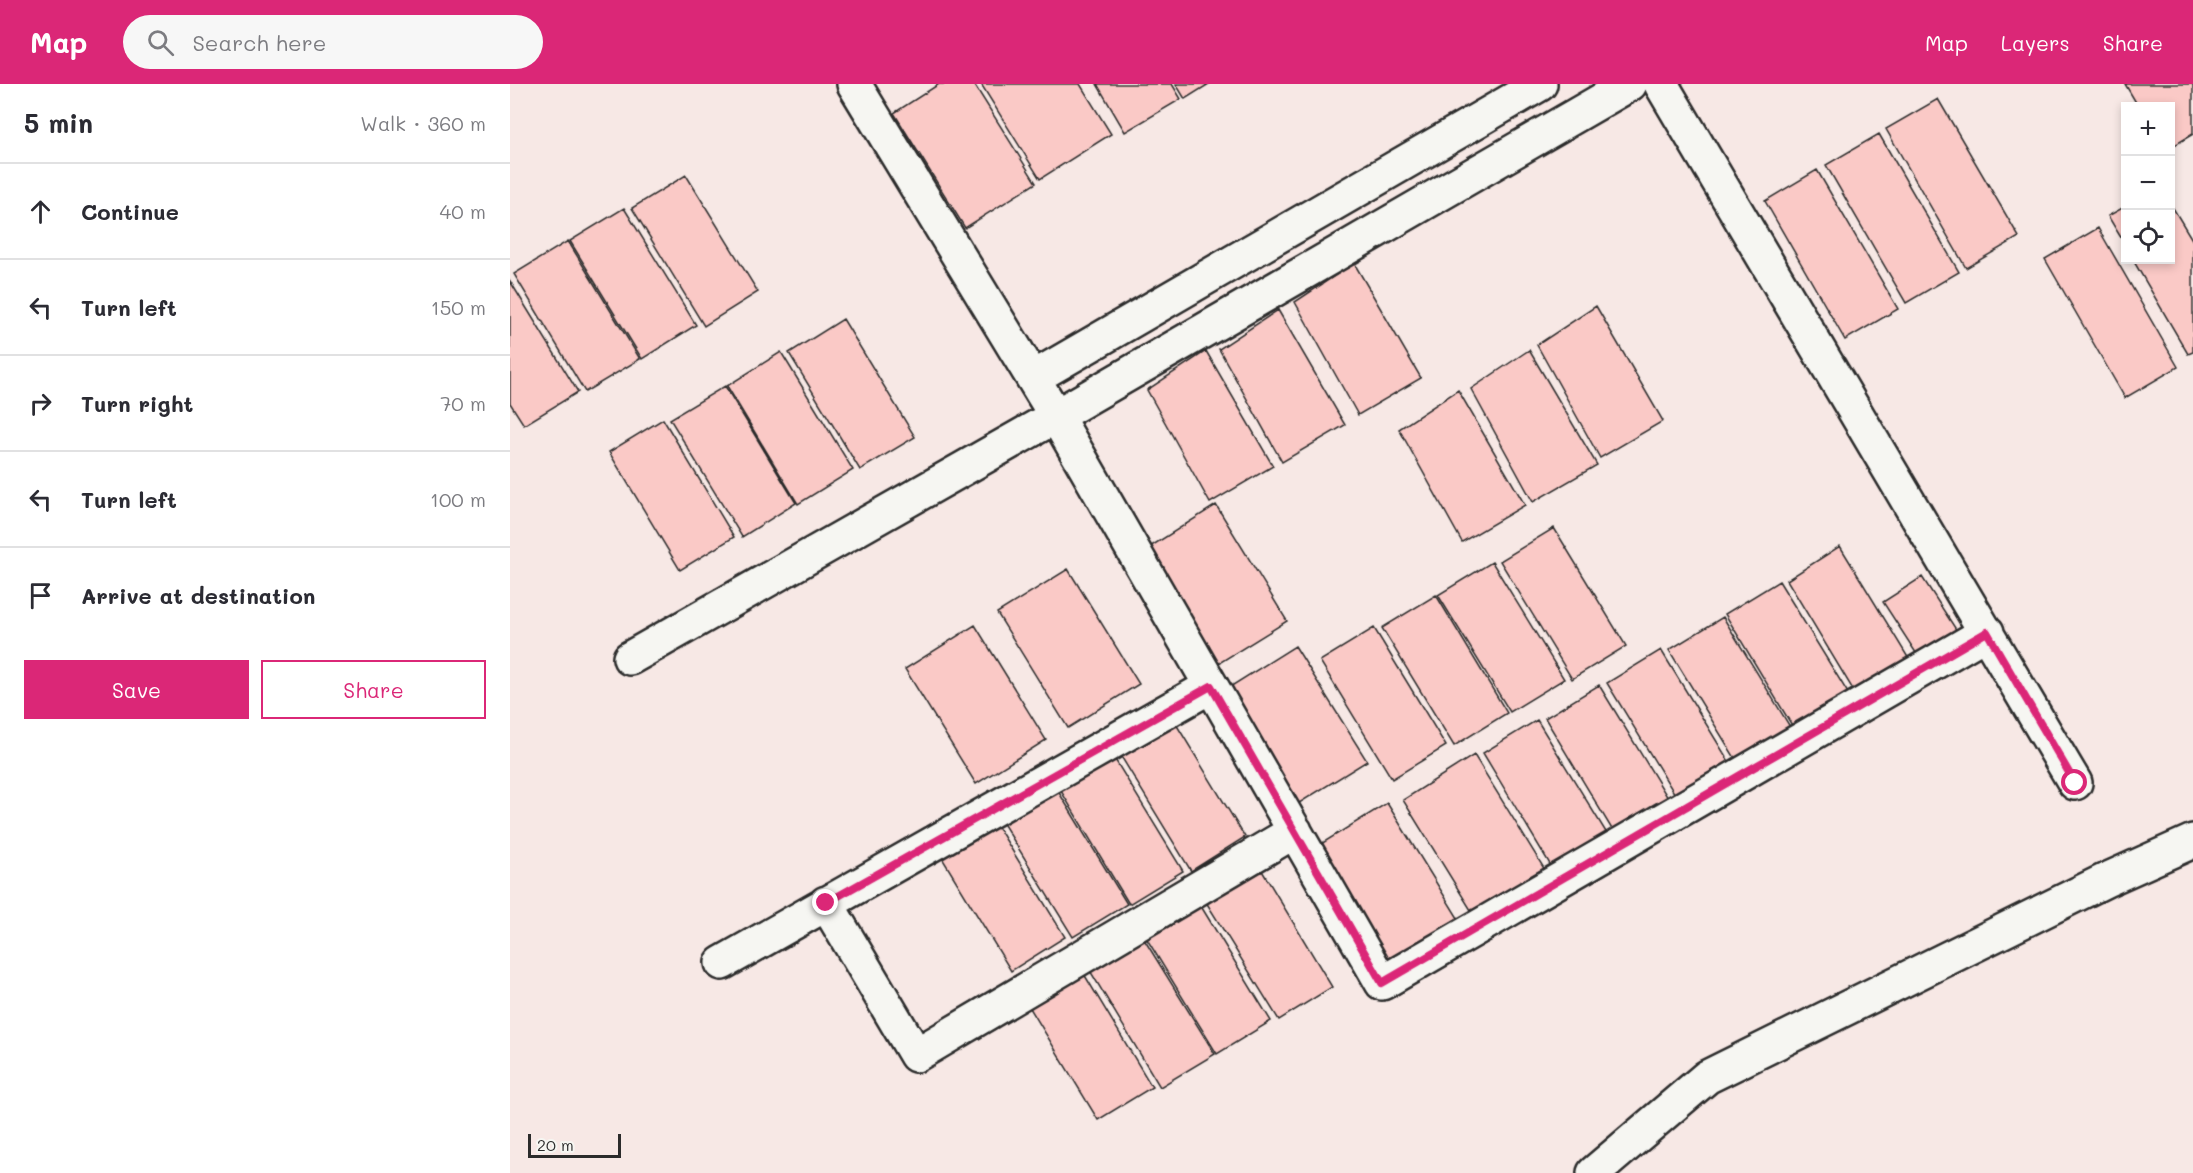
<!DOCTYPE html>
<meta charset="utf-8">
<style>
body{margin:0;font-family:Mali,sans-serif;background:#f7f7f7;color:#2b2b33}
.controls{position:absolute;right:18px;top:18px;display:grid;overflow:hidden;border-radius:0px;box-shadow:0 3px 9px #0003}
.controls button{width:54px;height:54px;display:grid;place-items:center;padding:0;border:0;border-bottom:2px solid #e1e1e2;background:#fff;color:#2b2b33;font:30px sans-serif}
.scale{position:absolute;left:18px;bottom:15px;width:93px;box-sizing:border-box;padding-left:6px;border:3px solid #2b2b2b;border-top:0;font-size:16px;line-height:21px;white-space:nowrap;color:#2b2b2b;-webkit-text-stroke:4px #f6f6f2;paint-order:stroke}
.stop{position:absolute;width:18px;height:18px;margin:-14px;border:4px solid #db2777;border-radius:50%;background:#fff}
.stop.end{background:#db2777;border-color:#fff;box-shadow:0 2px 6px #0008}
.list{margin:0;padding:0;list-style:none}
h2{display:flex;justify-content:space-between;align-items:center;height:78px;margin:0;padding:0 24px;font-size:26px}
h2 small{font-size:20px;font-weight:400;color:#7c7c81}
.list li{display:grid;grid-template-columns:39px 1fr auto;gap:18px;align-items:center;box-sizing:border-box;height:96px;padding:0 24px;border-top:2px solid #e1e1e2}
.list b{display:block;font-size:22px;white-space:nowrap}
.list em{font-size:20px;font-style:normal;color:#7c7c81}
.actions{display:flex;gap:12px;padding:18px 24px}
.actions a{flex:1;padding:14px 0;border:2px solid #db2777;border-radius:0px;text-align:center;font-size:21px;color:#db2777}
.actions .main{background:#db2777;color:#fff}
.icon{flex:none;width:33px;height:33px;fill:none;stroke:currentColor;stroke-width:2;stroke-linecap:round;stroke-linejoin:round}
.map{position:relative;flex:none;width:1683px;height:1089px;overflow:hidden}
header{display:flex;align-items:center;gap:36px;box-sizing:border-box;height:84px;padding:0 30px;background:#db2777;color:#fff}
header strong{font-size:28px}
nav{display:flex;gap:33px;margin-inline-start:auto;font-size:21px}
.search{width:420px;height:54px;background:#f7f7f7;display:flex;align-items:center;gap:15px;box-sizing:border-box;padding:0 21px;border-radius:33px;color:#7c7c81;font-size:22px}
main{display:flex}
aside{flex:1;background:#fff}
.map>svg:first-child{display:block}
.building{fill:#fac9c6;stroke:#2b2b2b;stroke-width:1.5}
.lines{fill:none;stroke-linecap:round;stroke-linejoin:round}
.street-casing{stroke:#2b2b2b;stroke-width:38}
.secondary-casing{stroke:#2b2b2b;stroke-width:38}
.street{stroke:#f6f6f2;stroke-width:33}
.secondary{stroke:#f6f6f2;stroke-width:33}
.route{stroke:#db2777;stroke-width:8}
</style>
<header>
<strong>Map</strong>
<div class="search"><svg class="icon" aria-label="search" viewBox="0 0 24 24"><circle cx="10" cy="10" r="6"/><path d="M15 15l6 6"/></svg>Search here</div>
<nav><a>Map</a><a>Layers</a><a>Share</a></nav>
</header>
<main>
<aside>
<h2>5 min<small>Walk · 360 m</small></h2>
<ul class="list">
<li><svg class="icon" aria-label="ahead" viewBox="0 0 24 24"><path d="M12 20V5M6 11l6-6 6 6"/></svg><div><b>Continue</b></div><em>40 m</em></li>
<li><svg class="icon" aria-label="left" viewBox="0 0 24 24"><path d="M17 20v-9H6M10 6l-5 5 5 5"/></svg><div><b>Turn left</b></div><em>150 m</em></li>
<li><svg class="icon" aria-label="right" viewBox="0 0 24 24"><path d="M7 20v-9h11M14 6l5 5-5 5"/></svg><div><b>Turn right</b></div><em>70 m</em></li>
<li><svg class="icon" aria-label="left" viewBox="0 0 24 24"><path d="M17 20v-9H6M10 6l-5 5 5 5"/></svg><div><b>Turn left</b></div><em>100 m</em></li>
<li><svg class="icon" aria-label="arrive" viewBox="0 0 24 24"><path d="M6 21V4h12l-3 4 3 4H6"/></svg><div><b>Arrive at destination</b></div></li>
</ul>
<div class="actions"><a class="main">Save</a><a>Share</a></div>
</aside>
<div class="map">
<svg width="1683" height="1089" viewBox="0 0 1683 1089">
<rect width="100%" height="100%" fill="#f7e8e5"/>
<filter id="ink" filterUnits="userSpaceOnUse"><feTurbulence type="fractalNoise" baseFrequency=".0167" numOctaves="2"/><feDisplacementMap in="SourceGraphic" scale="12" xChannelSelector="R" yChannelSelector="G"/><feConvolveMatrix kernelMatrix="1 2 1 2 8 2 1 2 1" color-interpolation-filters="sRGB"/></filter>
<g filter="url(#ink)">
<!-- building -->
<path class="building" d="M429 0H464L526 99 455 144 384 29Z
M471 0H570L601 50 530 95Z
M587 0H662L671 15 615 48Z
M666 0H699L675 15Z
M1615 0H1683V50L1660 64V22H1628Z
M1428 15 1509 153 1456 184 1376 45Z
M1369 50 1449 188 1396 219 1316 81Z
M1307 86 1388 225 1335 256 1255 117Z
M176 91 248 208 194 242 122 124Z
M1660 119 1683 157V268L1678 270 1623 176H1660Z
M1616 122V162L1598 132Z
M114 124 186 241 132 275 60 157Z
M1588 144 1668 283 1615 314 1535 175Z
M58 157 130 275 75 308 4 190Z
M844 179 911 294 848 331 785 218Z
M0 197 68 308 14 341 0 319Z
M1086 222 1153 337 1090 374 1027 261Z
M768 226 835 341 772 378 709 265Z
M333 235 405 353 350 386 279 269Z
M1019 266 1087 381 1023 418 961 305Z
M696 267 763 382 700 419 637 306Z
M271 268 343 386 288 420 217 302Z
M215 302 286 419 232 453 160 335Z
M948 306 1015 421 952 458 889 345Z
M153 335 224 453 170 486 99 368Z
M706 421 777 537 706 581 635 466Z
M1044 444 1116 562 1062 595 990 477Z
M1330 462 1402 580 1348 614 1277 496Z
M982 478 1054 595 1000 628 928 511Z
M558 485 629 600 558 644 487 529Z
M1412 493 1447 547 1408 572 1373 518Z
M1269 497 1341 614 1286 648 1215 530Z
M926 511 997 629 944 662 872 544Z
M1213 533 1285 651 1231 684 1159 566Z
M465 541 536 656 466 700 395 585Z
M864 544 936 662 882 695 810 577Z
M785 562 857 677 786 721 715 606Z
M1151 566 1223 684 1169 717 1097 599Z
M1089 601 1161 719 1106 752 1035 634Z
M663 635 735 753 681 787 609 669Z
M1027 636 1099 753 1044 787 973 669Z
M601 669 673 787 619 820 548 702Z
M964 671 1035 786 964 831 893 716Z
M545 702 617 820 563 853 491 736Z
M877 719 948 834 878 878 806 763Z
M483 735 555 853 501 887 429 769Z
M751 785 822 903 769 936 696 818Z
M689 819 761 937 707 970 635 852Z
M632 852 705 970 650 1003 579 885Z
M571 885 642 1003 588 1036 517 919Z"/>
<g class="lines">
<defs>
<path id="street" d="M344 0 546 332 872 899 1477 548
M1151 0 1565 699
M523 294 1030 0
M120 574 546 332 1120 0
M316 819 406 971 785 747
M212 879 701 602"/>
<path id="secondary" d="M1084 1089 1197 993 1596 796 1683 757"/>
</defs>
<!-- street casing -->
<use href="#street" class="street-casing"/>
<!-- secondary casing -->
<use href="#secondary" class="secondary-casing"/>
<!-- street -->
<use href="#street" class="street"/>
<!-- secondary -->
<use href="#secondary" class="secondary"/>
</g>
</g>
<g class="lines" filter="url(#ink)">
<!-- route -->
<path class="route" d="M316 819 701 602 872 899 1477 548 1565 699"/>
</g>
</svg>
<div class="controls">
<button>+</button>
<button>−</button>
<button><svg class="icon" aria-label="locate" viewBox="0 0 24 24"><circle cx="12" cy="12" r="6"/><path d="M12 2v4M12 18v4M2 12h4M18 12h4"/></svg></button>
</div>
<div class="scale">20 m</div>
<div class="stop" style="left:1565px;top:699px"></div>
<div class="stop end" style="left:316px;top:819px"></div>
</div>
</main>
